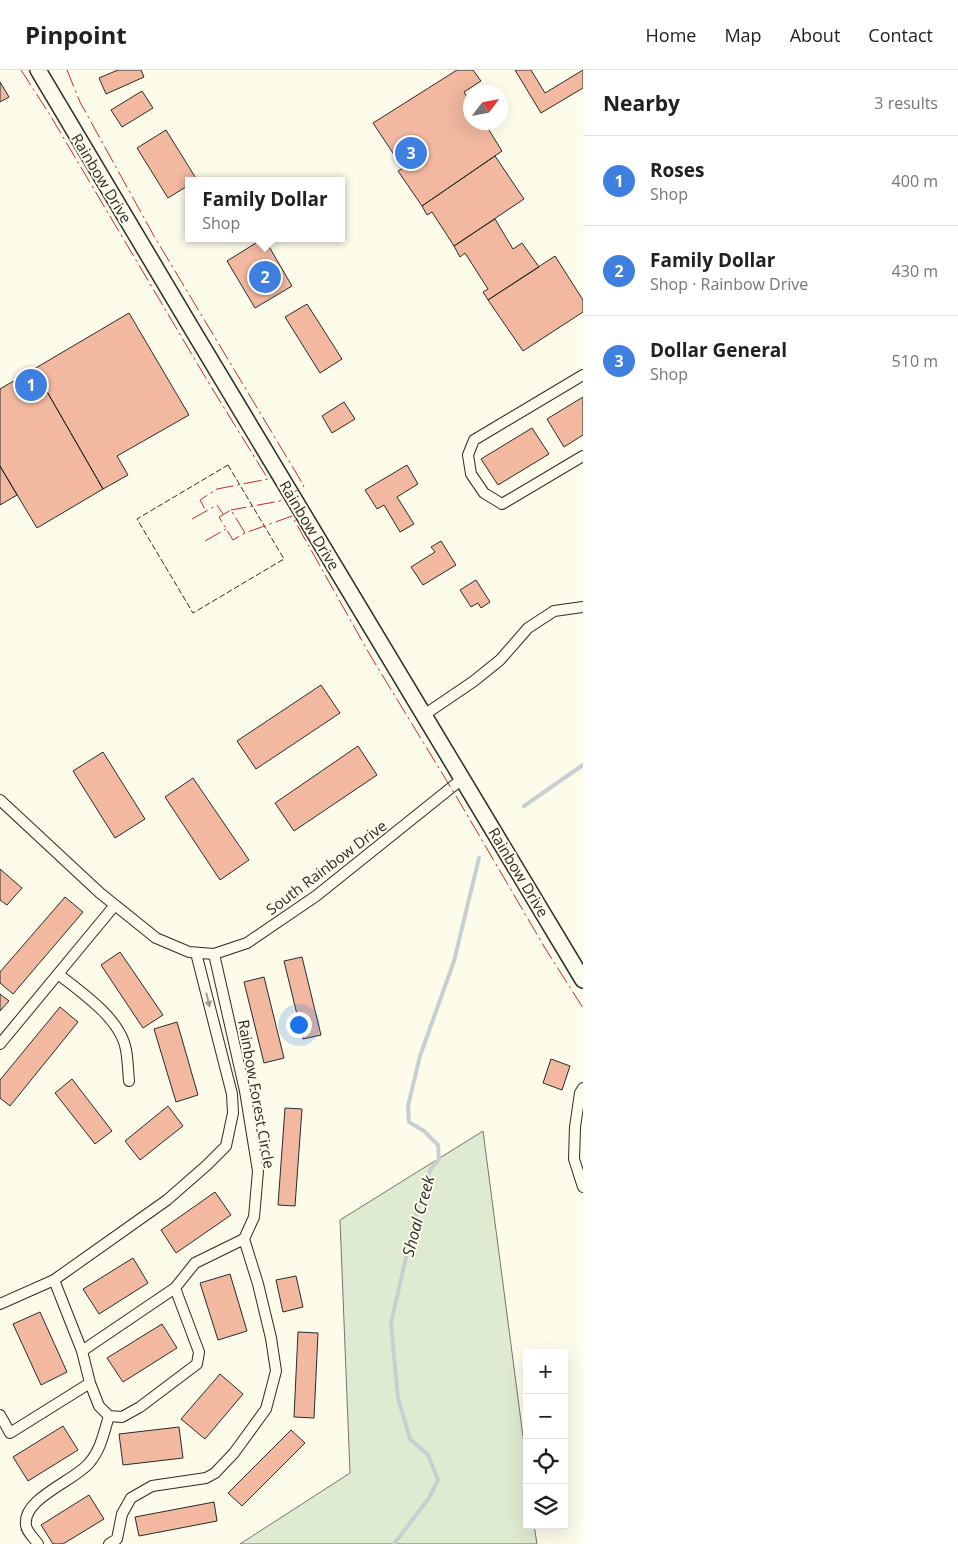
<!DOCTYPE html>
<meta charset="utf-8">
<style>
body{margin:0;font-family:"Open Sans",sans-serif;background:#f6f6f6;color:#202124}
.controls{position:absolute;right:15px;bottom:15px;display:grid;overflow:hidden;border-radius:0px;box-shadow:0 5px 20px #0002}
.controls button{width:45px;height:45px;display:grid;place-items:center;padding:0;border:0;border-bottom:1px solid #e0e0e0;background:#fff;color:#202124;font:25px sans-serif}
.compass{position:absolute;left:463px;top:15px;width:45px;height:45px;border-radius:50%;background:#fff;box-shadow:0 5px 20px #0002;rotate:58deg}
.you{position:absolute;left:298px;top:954px;width:18px;height:18px;margin:-12px;border:4px solid #fff;border-radius:50%;background:#1a73e8;box-shadow:0 0 0 8px #1a73e833}
.badge{display:grid;place-items:center;width:32px;height:32px;border-radius:50%;background:#c62828;color:#fff;font-size:16px;font-weight:700}
.pin{position:absolute;translate:-50% -50%;border:2px solid #fff;box-shadow:0 1px 5px #0006}
.popup{position:absolute;left:185px;top:107px;width:160px;height:65px;box-sizing:border-box;display:grid;place-content:center;border-radius:0px;background:#fff;filter:drop-shadow(0 1px 4px #0005);font-size:16px;white-space:nowrap;color:#757577}
.popup b{font-size:19px;color:#202124}
.popup::after{content:'';position:absolute;left:50%;top:100%;margin-left:-10px;border:10px solid transparent;border-top-color:#fff}
.list{margin:0;padding:0;list-style:none}
h2{display:flex;justify-content:space-between;align-items:center;height:65px;margin:0;padding:0 20px;font-size:21px}
h2 small{font-size:16px;font-weight:400;color:#757577}
.list li{display:grid;grid-template-columns:32px 1fr auto;gap:15px;align-items:center;box-sizing:border-box;height:90px;padding:0 20px;border-top:1px solid #e0e0e0}
.list b{display:block;font-size:19px;white-space:nowrap}
.list p{margin:0;font-size:16px;white-space:nowrap;color:#757577}
.list em{font-size:16px;font-style:normal;color:#757577}
.icon{flex:none;width:28px;height:28px;fill:none;stroke:currentColor;stroke-width:2;stroke-linecap:round;stroke-linejoin:round}
.map{position:relative;flex:none;width:583px;height:1474px;overflow:hidden}
header{display:flex;align-items:center;gap:30px;box-sizing:border-box;height:70px;padding:0 25px;background:#fff;border-bottom:1px solid #e0e0e0}
header strong{font-size:24px}
nav{display:flex;gap:28px;margin-inline-start:auto;font-size:18px}
main{display:flex}
aside{flex:1;background:#fff}
.map>svg:first-child{display:block}
.green{fill:#deebd1;stroke:#74746e}
.lines{fill:none;stroke-linecap:round;stroke-linejoin:round}
.stream{stroke:#c7d0d0;stroke-width:4}
.building{fill:#f2b8a0;stroke:#2b2b2b}
.street-casing{stroke:#2b2b2b;stroke-width:12}
.secondary-casing{stroke:#2b2b2b;stroke-width:18}
.street{stroke:#fdfbea;stroke-width:10}
.secondary{stroke:#fdfbea;stroke-width:15}
.fence{stroke:#2b2b2b;stroke-width:1;stroke-dasharray:6 2.5;stroke-linecap:butt}
.power{stroke:#c62828;stroke-width:1;stroke-dasharray:18 4 2.5 4;stroke-linecap:butt}
.oneway{fill:#9e9d94}
.labels{text-anchor:middle;dominant-baseline:central;stroke-width:4;stroke-linejoin:round;paint-order:stroke}
.street-label{font-size:15px;fill:#2b2b2b;stroke:#fdfbea}
.water-label{font-size:16px;font-style:italic;fill:#2b2b2b;stroke:#fdfbea}
</style>
<header>
<strong>Pinpoint</strong>
<nav><a>Home</a><a>Map</a><a>About</a><a>Contact</a></nav>
</header>
<main>
<div class="map">
<svg width="583" height="1474" viewBox="0 0 583 1474">
<rect width="100%" height="100%" fill="#fdfbea"/>
<!-- green -->
<path class="green" d="M483 1061 527 1397V1455H534L537 1474H240L350 1403 340 1150Z"/>
<g class="lines">
<!-- stream -->
<path class="stream" d="M524 736 583 695
M394 1474 429 1428 438 1410 428 1385 410 1369 398 1328 391 1253 416 1144 430 1100 439 1089 438 1075 424 1061 409 1052 408 1036 420 986 454 891 479 788"/>
</g>
<!-- building -->
<path class="building" d="M118 0H141L144 7 106 24 99 8Z
M457 0H473L481 11 464 22 470 32V52H484L502 81 422 136 398 101 403 98 373 53Z
M515 0H531L545 23 583 0V18L541 43Z
M0 12 9 27 0 32Z
M142 21 153 38 122 57 111 40Z
M166 60 197 110 189 111V115L168 128 137 78Z
M495 86 524 129 454 176 432 142 427 145 422 136Z
M495 149 513 179 522 173 539 197 488 230 483 222 488 219 465 183 460 187 454 176Z
M264 168 292 216 255 238 227 191Z
M555 186 583 230V242L523 281 488 230Z
M307 234 342 289 320 303 285 247Z
M129 243 189 345 117 386 128 405 103 419 34 299Z
M34 299 103 419 37 458 0 396V319Z
M583 327V365L564 377 547 349Z
M344 332 355 349 332 363 322 346Z
M532 358 549 384 498 415 481 389Z
M407 395 418 414 397 427 414 454 400 462 384 435 377 439 365 420Z
M0 396 17 425 0 435Z
M441 471 456 495 423 515 411 497 435 482 431 477Z
M476 510 490 532 481 538 478 533 471 537 460 520Z
M321 615 340 643 256 699 237 671Z
M358 676 377 705 294 761 275 733Z
M103 682 145 749 115 768 73 701Z
M193 708 249 790 220 810 165 727Z
M0 799 22 818 7 835 0 830Z
M65 827 83 842 13 924 0 913V902Z
M120 882 163 945 143 958 101 895Z
M302 887 321 965 303 969 284 891Z
M264 907 284 988 264 993 244 912Z
M0 924 9 931 0 941Z
M60 937 78 952 10 1036 0 1028V1010Z
M177 952 198 1025 176 1032 154 959Z
M551 989 570 996 562 1020 543 1013Z
M72 1009 112 1061 95 1074 55 1023Z
M168 1036 183 1056 140 1090 125 1071Z
M285 1038 302 1039 295 1136 278 1135Z
M215 1122 231 1145 176 1183 161 1160Z
M133 1188 148 1213 99 1244 83 1219Z
M230 1204 247 1261 218 1270 200 1213Z
M296 1206 303 1237 283 1242 276 1210Z
M40 1242 67 1302 41 1315 13 1254Z
M162 1254 177 1278 123 1312 107 1288Z
M298 1262 318 1263 314 1348 294 1347Z
M220 1304 243 1324 205 1369 181 1349Z
M63 1356 78 1380 28 1411 13 1387Z
M179 1357 183 1388 123 1395 119 1364Z
M291 1360 305 1373 242 1436 228 1423Z
M89 1425 104 1449 63 1474H53L41 1455Z
M214 1432 217 1451 139 1466 135 1447Z"/>
<g class="lines">
<defs>
<path id="street" d="M583 305 474 370 468 385 471 404 484 423 502 434 583 386
M424 645 474 611 500 590 528 558 554 541 583 537
M0 730 100 823 156 868 189 882 214 884 247 873 316 826 462 709
M214 884 245 1021 258 1101 254 1147 244 1169
M58 904C82 923 121 949 126 980 128 990 128 1001 129 1011
M0 974 115 835
M583 1018 580 1023 575 1057 574 1089 583 1117
M54 1210 82 1281 90 1313 99 1336 109 1346 122 1347 140 1337 197 1294 199 1282 175 1218
M0 1234 54 1210 167 1130 207 1095 226 1076 233 1043 232 1024 196 883
M82 1281 175 1218 195 1193 244 1169
M0 1345 10 1363 90 1313
M38 1474C34 1468 26 1461 26 1455 22 1428 77 1410 90 1392 101 1379 104 1362 109 1346
M109 1474 117 1469 122 1444 131 1428 152 1416 206 1408 215 1403 234 1383 266 1339 276 1301 271 1268 258 1214 244 1169"/>
<path id="secondary" d="M38 0 195 264 583 910"/>
</defs>
<!-- street casing -->
<use href="#street" class="street-casing"/>
<!-- secondary casing -->
<use href="#secondary" class="secondary-casing"/>
<!-- street -->
<use href="#street" class="street"/>
<!-- secondary -->
<use href="#secondary" class="secondary"/>
<!-- fence -->
<path class="fence" d="M228 395 284 489 193 543 137 449Z"/>
<!-- power -->
<path class="power" d="M21 0 50 45 210 315 268 409 217 419 200 430 206 441
M67 0 80 32 154 166 304 416 280 431 231 440
M192 449 217 435 223 444
M245 463 231 440 219 447 233 470 245 463 292 446 370 585 459 731 545 878 583 938
M205 471 226 459"/>
</g>
<!-- one-way arrows -->
<defs><path id="oneway-solid" d="M-6-.8H1V-3.2L6.5 0L1 3.2V.8H-6Z" transform="scale(1.25)"/></defs>
<use class="oneway" href="#oneway-solid" transform="translate(208 930) rotate(76)"/>
<g class="labels">
<!-- street labels -->
<g class="street-label">
<text transform="translate(102 108) rotate(59)">Rainbow Drive</text>
<text transform="translate(310 455) rotate(59)">Rainbow Drive</text>
<text transform="translate(326 797) rotate(-37)">South Rainbow Drive</text>
<text transform="translate(519 802) rotate(59)">Rainbow Drive</text>
<text transform="translate(257 1024) rotate(80)">Rainbow Forest Circle</text>
</g>
<!-- water labels -->
<g class="water-label">
<text transform="translate(418 1146) rotate(-75)">Shoal Creek</text>
</g>
</g>
</svg>
<div class="controls">
<button>+</button>
<button>−</button>
<button><svg class="icon" aria-label="locate" viewBox="0 0 24 24"><circle cx="12" cy="12" r="6"/><path d="M12 2v4M12 18v4M2 12h4M18 12h4"/></svg></button>
<button><svg class="icon" aria-label="layers" viewBox="0 0 24 24"><path d="M12 4l9 5-9 5-9-5zM3 14l9 5 9-5"/></svg></button>
</div>
<svg class="compass" viewBox="-18 -18 36 36"><path d="M0-13l5 13h-10z" fill="#e53935"/><path d="M0 13l5-13h-10z" fill="#757577"/></svg>
<div class="you"></div>
<div class="pin badge" style="left:31px;top:315px;background:#3f7fe0">1</div>
<div class="pin badge" style="left:265px;top:207px;background:#3f7fe0">2</div>
<div class="popup"><b>Family Dollar</b>Shop</div>
<div class="pin badge" style="left:411px;top:83px;background:#3f7fe0">3</div>
</div>
<aside>
<h2>Nearby<small>3 results</small></h2>
<ul class="list">
<li><span class="badge" style="background:#3f7fe0">1</span><div><b>Roses</b><p>Shop</p></div><em>400 m</em></li>
<li><span class="badge" style="background:#3f7fe0">2</span><div><b>Family Dollar</b><p>Shop · Rainbow Drive</p></div><em>430 m</em></li>
<li><span class="badge" style="background:#3f7fe0">3</span><div><b>Dollar General</b><p>Shop</p></div><em>510 m</em></li>
</ul>
</aside>
</main>
